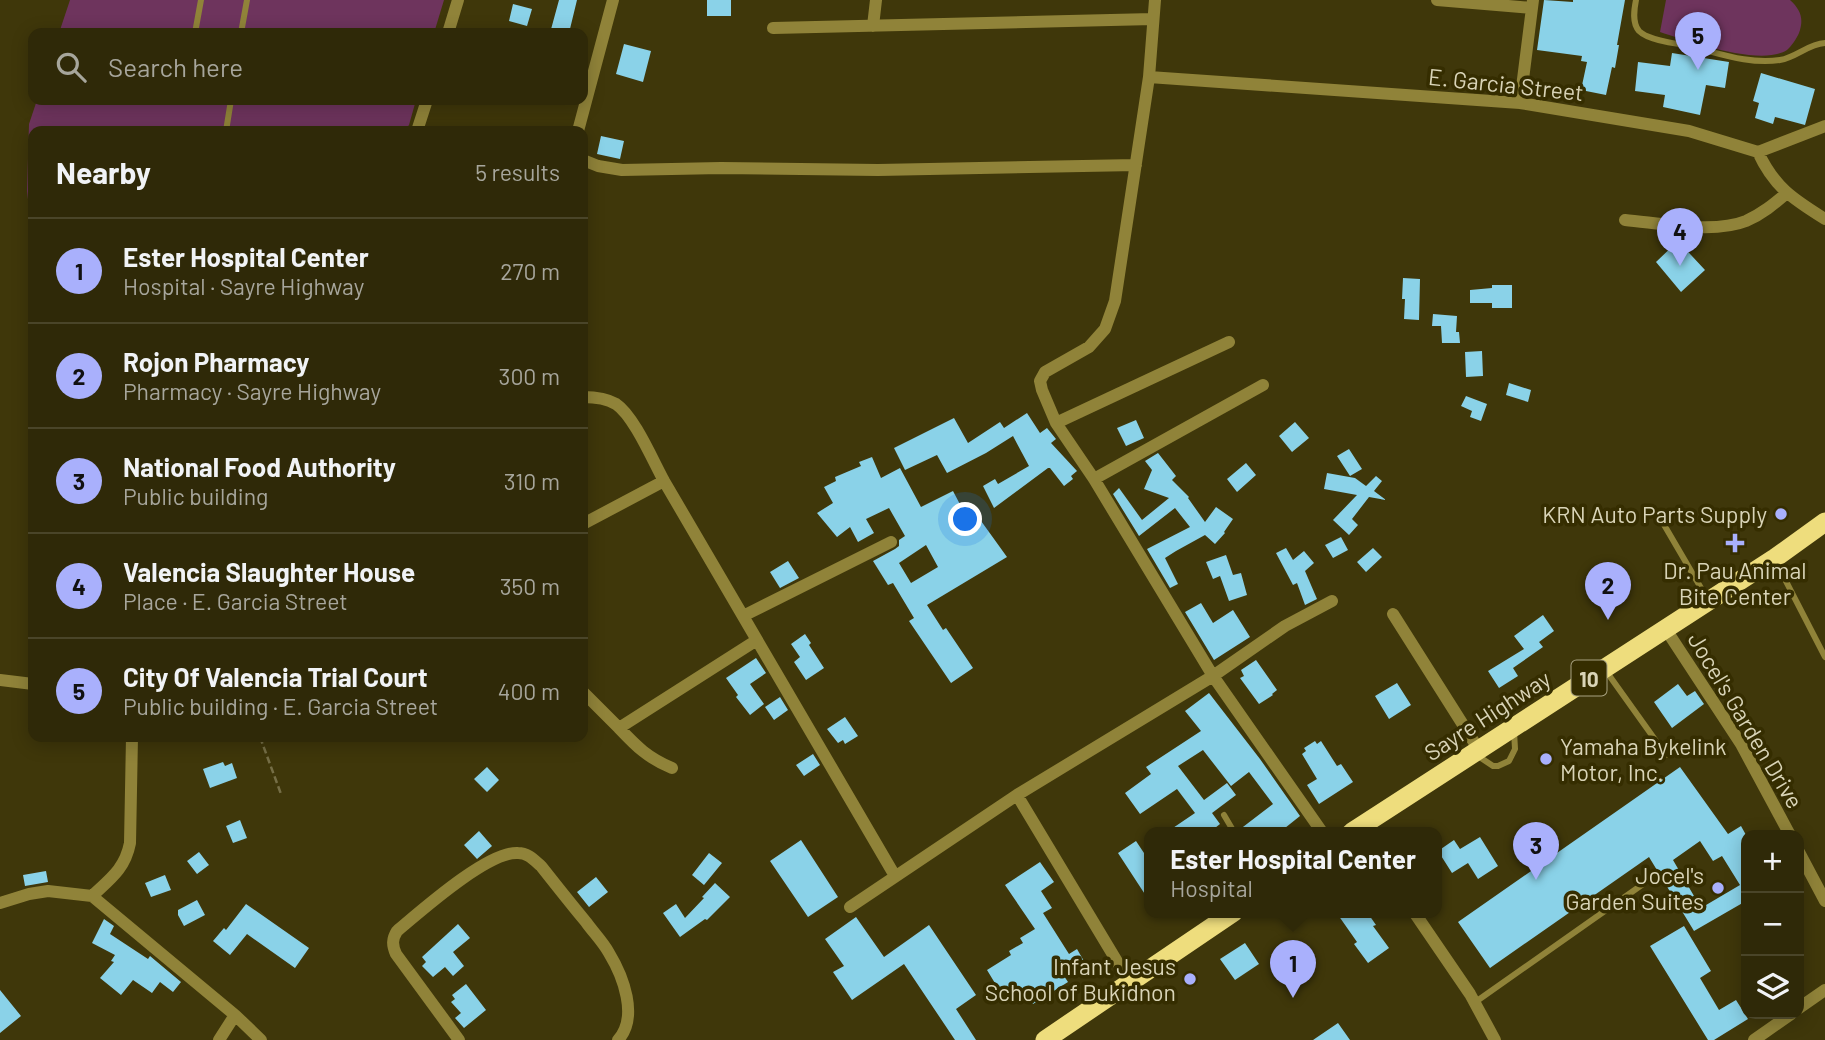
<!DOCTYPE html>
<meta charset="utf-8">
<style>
body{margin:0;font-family:Barlow,sans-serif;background:#373112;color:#f1f3f6}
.controls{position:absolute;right:21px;bottom:21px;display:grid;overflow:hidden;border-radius:14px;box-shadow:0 4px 18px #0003}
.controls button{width:63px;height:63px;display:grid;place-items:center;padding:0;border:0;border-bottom:2px solid #4a4529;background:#2f2908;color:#f1f3f6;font:35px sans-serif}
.you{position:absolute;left:966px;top:520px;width:24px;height:24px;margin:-18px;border:5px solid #fff;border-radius:50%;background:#1a73e8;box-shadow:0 0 0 10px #1a73e833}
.badge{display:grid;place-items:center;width:46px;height:46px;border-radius:50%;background:#a9b0fc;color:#111;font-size:23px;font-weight:700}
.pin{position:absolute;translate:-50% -58px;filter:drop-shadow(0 2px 4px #0008)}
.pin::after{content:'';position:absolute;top:37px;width:24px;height:21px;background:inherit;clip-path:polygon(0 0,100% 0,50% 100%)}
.popup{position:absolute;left:1144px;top:827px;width:298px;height:91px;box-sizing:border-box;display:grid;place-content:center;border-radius:14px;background:#2f2908;filter:drop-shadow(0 2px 5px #0005);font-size:23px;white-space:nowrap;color:#a7a69c}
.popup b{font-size:26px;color:#f1f3f6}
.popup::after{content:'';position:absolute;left:50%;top:100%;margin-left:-14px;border:14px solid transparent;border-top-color:#2f2908}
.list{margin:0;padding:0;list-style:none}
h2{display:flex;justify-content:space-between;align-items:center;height:91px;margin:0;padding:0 28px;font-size:30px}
h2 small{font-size:23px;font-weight:400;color:#a7a69c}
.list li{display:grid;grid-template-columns:46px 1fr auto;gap:21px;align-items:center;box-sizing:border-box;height:105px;padding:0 28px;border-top:2px solid #4a4529}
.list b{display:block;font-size:26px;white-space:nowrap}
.list p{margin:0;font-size:23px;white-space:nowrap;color:#a7a69c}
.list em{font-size:23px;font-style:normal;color:#a7a69c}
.icon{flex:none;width:38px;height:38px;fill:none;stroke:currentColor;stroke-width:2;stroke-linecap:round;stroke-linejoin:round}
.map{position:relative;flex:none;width:1825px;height:1040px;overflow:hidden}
.search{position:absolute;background:#2f2908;box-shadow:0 4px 18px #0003;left:28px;top:28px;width:560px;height:77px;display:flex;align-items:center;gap:18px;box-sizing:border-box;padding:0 24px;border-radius:14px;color:#a7a69c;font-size:26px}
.panel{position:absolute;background:#2f2908;box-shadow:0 4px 18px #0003;left:28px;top:126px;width:560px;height:616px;border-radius:14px}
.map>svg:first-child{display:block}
.green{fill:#6e345d}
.building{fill:#8ad2e8;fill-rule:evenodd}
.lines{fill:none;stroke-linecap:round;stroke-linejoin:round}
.path{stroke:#756e46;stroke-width:2.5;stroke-dasharray:7 3.5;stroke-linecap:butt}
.service{stroke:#908339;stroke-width:6}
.minor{stroke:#908339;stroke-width:12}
.trunk{stroke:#eedd7d;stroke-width:19}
.poi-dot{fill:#a9b0fc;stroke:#352d00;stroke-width:2.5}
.labels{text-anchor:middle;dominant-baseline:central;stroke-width:7;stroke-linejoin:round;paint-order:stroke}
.shield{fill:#352d00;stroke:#a8a280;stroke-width:2}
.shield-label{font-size:21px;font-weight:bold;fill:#d9d4b7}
.street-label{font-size:23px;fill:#d9d4b7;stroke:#352d00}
.poi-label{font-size:23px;fill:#d9d4b7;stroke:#352d00;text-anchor:end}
</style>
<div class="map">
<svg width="1825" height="1040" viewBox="0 0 1825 1040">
<rect width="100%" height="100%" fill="#3f370a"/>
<!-- green -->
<path class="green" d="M70 0H444L434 33H59Z
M1666 0H1790C1801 10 1804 19 1799 33 1797 38 1791 47 1787 50 1761 67 1688 41 1660 32Z
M37 100H416L409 125 404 131H33V242L27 191 29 124Z"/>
<!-- building -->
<path class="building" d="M559 0H577L569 33H550Z
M707 0H731V16H707Z
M1544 0 1573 2V0H1625L1617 45H1619L1615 68 1612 67 1606 95 1581 90 1587 62 1581 61 1582 56 1537 50Z
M513 4 532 9 527 26 509 21Z
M624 44 651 51 643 82 616 74Z
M1672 53 1729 62 1725 88 1706 85 1700 115 1663 107 1665 95 1635 91 1638 62 1670 66Z
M1761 73 1815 89 1805 125 1775 117 1773 124 1755 118 1759 103 1753 101Z
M601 136 624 141 620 159 597 154Z
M1678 241 1705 270 1681 292 1656 262Z
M1403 278 1420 279 1419 320 1404 319 1405 299H1402Z
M1492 285H1512V308H1492V303H1470V290L1492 288Z
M1433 314 1457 316 1456 332H1459L1460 343H1442L1441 326H1432Z
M1482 351 1483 376 1466 377 1465 352Z
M1509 383 1531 390 1528 402 1506 395Z
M1466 396 1487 404 1481 421 1470 417 1472 411 1461 406Z
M1027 413 1040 433 1047 428 1056 439 1051 443 1077 471 1071 476 1073 479 1064 486 1050 468H1048L994 508 983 486 995 479 998 484 1029 466 1013 436 986 453 947 473 937 455 905 470 894 448 954 418 968 443 1000 422 1004 428Z
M1136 420 1144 438 1126 446 1117 428Z
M1295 422 1309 438 1292 452 1279 436Z
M1349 449 1362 469 1350 476 1337 456Z
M1158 453 1176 476 1172 480 1189 497 1188 498 1205 522 1216 507 1233 519 1224 532 1225 533 1215 544 1205 535 1176 551 1165 558 1178 584 1170 588 1147 549 1190 527 1175 508 1139 536 1113 494 1119 488 1142 520 1169 498 1144 489 1152 470 1145 461Z
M872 457 881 478 900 468 921 507 953 491 964 512 971 507 1007 557 927 605 943 630 946 628 973 668 951 683 909 621 914 618 893 583 888 585 873 561 895 549 899 546V540L905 536 889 508 866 519 874 533 858 542 850 527 837 537 817 513 833 503 824 487 836 481 835 477 861 466 859 462ZM926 545 938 567 911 583 899 563Z
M1246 463 1256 475 1237 492 1227 479Z
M1327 473 1355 478 1366 486 1376 476 1382 481 1374 491 1386 500 1369 497 1352 519 1358 525 1349 535 1333 520 1357 495 1324 489Z
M1341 537 1348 550 1333 558 1325 545Z
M1286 548 1293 560 1304 551 1314 563 1305 571 1317 599 1305 605 1297 583 1293 585 1276 553Z
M1373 548 1382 557 1366 572 1357 562Z
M1226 555 1233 575 1241 573 1247 595 1229 601 1220 576 1213 579 1206 562Z
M788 561 799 578 780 588 770 572Z
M1201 603 1213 623 1233 610 1250 637 1214 660 1185 612Z
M1543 615 1554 631 1539 642 1543 647 1513 668 1518 676 1499 688 1488 671 1524 649 1514 636Z
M805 634 811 643 809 645 824 668 806 680 794 662 800 657 791 644Z
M756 658 766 673 750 684 764 704 750 715 736 697 738 695 726 678Z
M1256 660 1277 690 1272 694 1273 695 1259 704 1240 678 1244 676 1241 670Z
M1397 683 1411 705 1389 719 1375 696Z
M1678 684 1687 696 1695 691 1704 704 1672 728 1654 702Z
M1209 693 1260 759 1300 816 1280 832H1240L1239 830 1273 804 1249 772 1231 786 1203 750 1178 766 1204 800 1227 783 1236 795 1212 813 1220 824 1210 832H1167L1195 813 1177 789 1140 814 1125 793 1151 774 1146 767 1201 731 1185 711Z
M780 697 788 710 774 720 765 707Z
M845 717 858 736 845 744 843 740 838 743 827 729Z
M1315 741 1317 744 1321 741 1337 766 1341 764 1353 782 1319 804 1307 785 1317 779 1302 754 1306 751 1304 748Z
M813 754 820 765 804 776 796 765Z
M223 762 225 766 232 763 237 778 210 788 203 769Z
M487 767 499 780 487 792 474 779Z
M1680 767 1728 834 1741 826 1746 835V901L1694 931 1649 857 1490 968 1458 922ZM1700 841 1713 861 1722 856 1740 885 1701 908 1673 860Z
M240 820 247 838 233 843 226 826Z
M479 831 492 846 477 859 464 845Z
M1480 837 1498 866 1478 879 1468 863 1452 873 1438 851 1454 840 1460 849Z
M801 840 838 897 808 917 770 861Z
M1136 841 1150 862V902L1118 853Z
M199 852 209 865 197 874 187 861Z
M709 853 722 863 704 885 692 875Z
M1040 862 1054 882 1041 891 1052 908 1043 913 1069 954 1077 949 1085 963 1064 976 1068 982 1033 1004 1025 992 1007 1003 987 970 1011 955 1009 951 1023 943 1020 938 1035 929 1005 885Z
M46 871 48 882 25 886 23 875Z
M165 875 171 890 151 897 145 883Z
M596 877 608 892 589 907 577 892Z
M715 883 730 897 707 920 705 919 680 937 663 913 676 904 685 918 704 898 702 897Z
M197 900 205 915 184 926 178 915V910Z
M246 904 309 948 295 968 247 934 230 955 213 941 224 928 226 930Z
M1336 912H1367L1376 925 1373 926 1389 948 1368 963 1354 944 1357 942Z
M856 917 884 957 929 925 976 995 956 1009 976 1040H955L904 964 852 1000 833 972 844 966 825 939Z
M104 919 114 926 110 934 148 959 150 956 181 982 173 992 160 982 152 993 133 980 121 995 100 978 114 962 111 961 115 955 92 943Z
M458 924 470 938 453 952 464 966 453 976 445 967 433 977 422 966 426 962 422 957Z
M1684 926 1711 971 1700 978 1719 1010 1736 1000 1748 1019 1714 1040H1708L1650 946Z
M1245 943 1259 964 1235 980 1220 959Z
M466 984 486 1010 464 1028 455 1018 461 1013 451 1002 455 999 452 995Z
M0 990 21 1016 0 1033Z
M1338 1023 1350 1040H1313Z"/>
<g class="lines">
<!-- path -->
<path class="path" d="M260 737 281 794"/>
<!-- service -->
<path class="service" d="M1636 0C1634 10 1632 23 1639 31 1648 40 1672 43 1685 45 1716 52 1748 65 1780 60 1797 57 1808 44 1825 43
M195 33 201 0
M241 33 247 0
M226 131 231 100
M1663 523 1708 600
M1775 560 1825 657
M1606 671 1666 755
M1478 756 1493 766H1498L1509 761 1515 749 1514 731
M1224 815 1234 832
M1474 1003 1646 882"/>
<!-- minor -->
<path class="minor" d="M1155 0 1149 77 1115 301 1105 329 1089 347 1045 372 1040 381 1042 390 1056 423 1094 479 1213 676 1322 832
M1437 0 1532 8
M873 26 876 0
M773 28 1153 19
M448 33 458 0
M1149 77 1520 103 1689 131 1758 152C1774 187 1793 199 1825 219
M1520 103 1533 0
M417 131 427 100
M578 131 613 0
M1758 152 1825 126
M583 160 598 166 622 170 721 168 878 170 1136 165
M1625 220C1659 223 1714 234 1746 221 1762 214 1774 204 1787 193
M583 397C594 397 606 398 616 404 634 416 653 461 664 481L895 876
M1056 423 1229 342
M1094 479 1263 385
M583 524 664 481
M1393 614 1479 750
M743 616 891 542
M1665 628 1741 744 1790 835
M0 680 33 684
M583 692 619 728
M672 768C648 758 637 747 619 728L757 640
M1017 795 1130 983
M1799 852 1825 901
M92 896C110 879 125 869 130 843L132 737
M0 903 29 894 48 891 92 896 235 1015 261 1040
M850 907 1017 795 1213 676 1285 626 1332 601
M1414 912 1470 994 1495 1040
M1799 1008 1825 990
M219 1040 235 1015
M459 1040 396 954C392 945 392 939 397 931 421 911 488 851 518 853 528 853 534 860 541 866 556 885 571 904 586 922 593 932 603 942 609 953 623 976 639 1017 618 1040
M1754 1040 1791 1014"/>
<!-- trunk -->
<path class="trunk" d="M1352 832 1775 558 1825 522
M1045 1040 1234 912"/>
</g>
<!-- markers -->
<g class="poi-dot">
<circle cx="1781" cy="514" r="7"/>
<path d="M1731.5 532.5h7v7h7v7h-7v7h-7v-7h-7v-7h7z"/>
<circle cx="1546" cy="759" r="7"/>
<circle cx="1718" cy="888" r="7"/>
<circle cx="1190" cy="979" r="7"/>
</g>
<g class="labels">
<!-- shield labels -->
<rect class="shield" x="1571.5" y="660.5" width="35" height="35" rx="5"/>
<g class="shield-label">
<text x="1589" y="678">10</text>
</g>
<!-- street labels -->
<g class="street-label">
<text transform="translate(1506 84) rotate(6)">E. Garcia Street</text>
<text transform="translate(1487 715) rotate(-33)">Sayre Highway</text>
<text transform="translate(1746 720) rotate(59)">Jocel's Garden Drive</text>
</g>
<!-- poi labels -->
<g class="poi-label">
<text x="1767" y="514">KRN Auto Parts Supply</text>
<text x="1735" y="570" text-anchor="middle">Dr. Pau Animal<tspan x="1735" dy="26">Bite Center</tspan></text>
<text x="1560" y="746" text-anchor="start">Yamaha Bykelink<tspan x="1560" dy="26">Motor, Inc.</tspan></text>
<text x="1704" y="875">Jocel's<tspan x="1704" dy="26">Garden Suites</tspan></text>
<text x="1176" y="966">Infant Jesus<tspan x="1176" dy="26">School of Bukidnon</tspan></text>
</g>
</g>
</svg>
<div class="controls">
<button>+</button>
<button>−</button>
<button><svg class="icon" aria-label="layers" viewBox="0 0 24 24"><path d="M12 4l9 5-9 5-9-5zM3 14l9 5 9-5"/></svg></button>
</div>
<div class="you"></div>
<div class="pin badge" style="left:1293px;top:998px">1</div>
<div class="popup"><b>Ester Hospital Center</b>Hospital</div>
<div class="pin badge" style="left:1608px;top:620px">2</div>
<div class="pin badge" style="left:1536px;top:880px">3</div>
<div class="pin badge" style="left:1680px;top:266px">4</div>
<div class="pin badge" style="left:1698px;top:70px">5</div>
<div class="search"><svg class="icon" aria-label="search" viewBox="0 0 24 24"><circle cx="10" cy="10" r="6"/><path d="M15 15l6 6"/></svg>Search here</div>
<section class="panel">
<h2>Nearby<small>5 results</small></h2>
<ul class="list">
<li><span class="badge">1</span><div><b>Ester Hospital Center</b><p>Hospital · Sayre Highway</p></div><em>270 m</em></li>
<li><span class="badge">2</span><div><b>Rojon Pharmacy</b><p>Pharmacy · Sayre Highway</p></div><em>300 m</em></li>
<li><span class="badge">3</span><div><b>National Food Authority</b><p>Public building</p></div><em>310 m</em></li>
<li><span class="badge">4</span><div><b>Valencia Slaughter House</b><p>Place · E. Garcia Street</p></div><em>350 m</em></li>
<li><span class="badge">5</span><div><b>City Of Valencia Trial Court</b><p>Public building · E. Garcia Street</p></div><em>400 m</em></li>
</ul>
</section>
</div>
